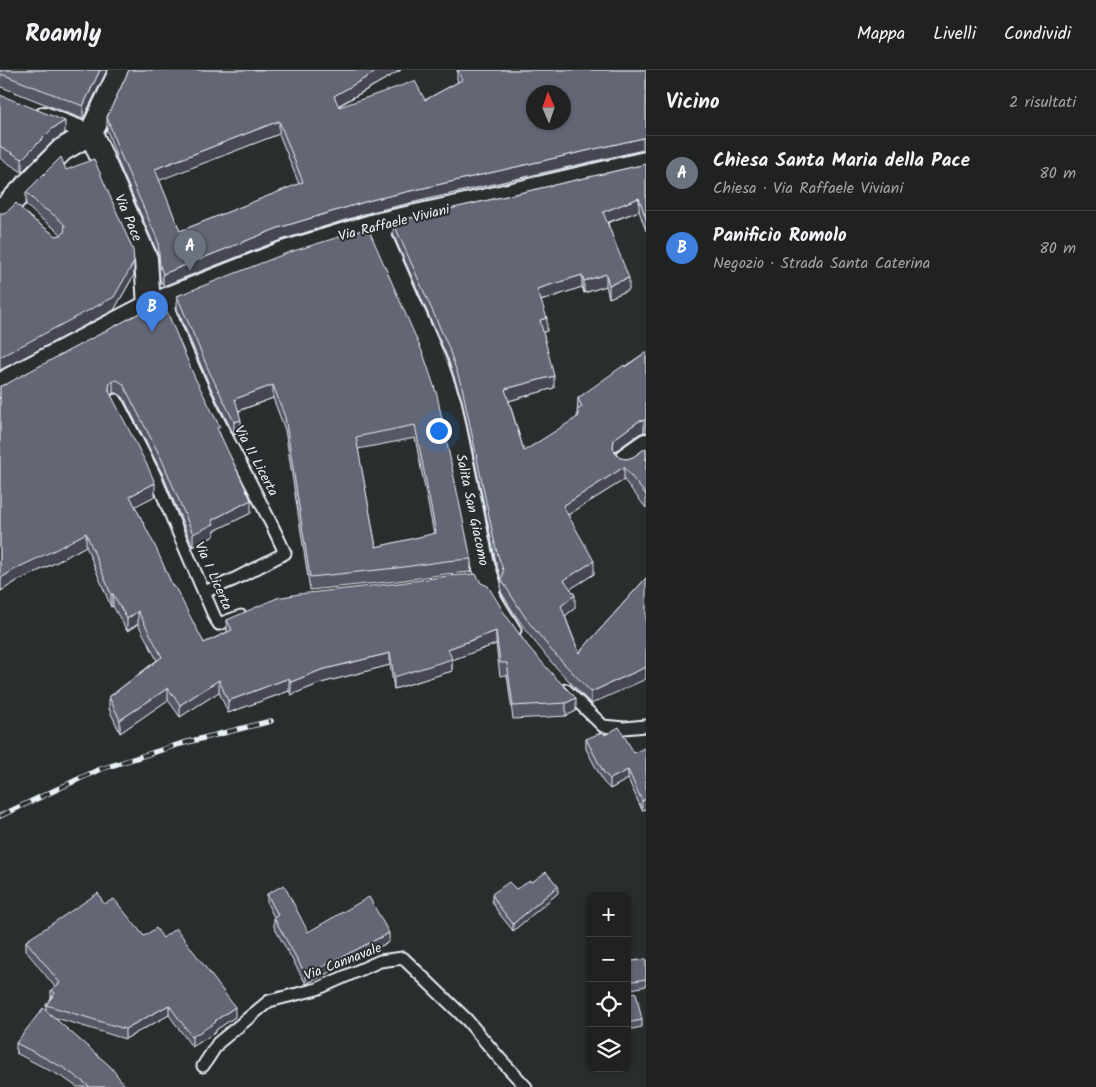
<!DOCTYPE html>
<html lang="it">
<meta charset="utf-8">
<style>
body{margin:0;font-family:Kalam,sans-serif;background:#282a2a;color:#f1f3f6}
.controls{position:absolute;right:15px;bottom:15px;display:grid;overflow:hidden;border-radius:10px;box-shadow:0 1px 4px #0004}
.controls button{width:45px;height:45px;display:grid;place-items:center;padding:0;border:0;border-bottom:1px solid #3d3f40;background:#202222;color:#f1f3f6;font:25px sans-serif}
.compass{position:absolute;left:526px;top:15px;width:45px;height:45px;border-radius:50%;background:#202222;box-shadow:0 1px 4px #0004;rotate:358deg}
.you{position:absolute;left:438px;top:360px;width:18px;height:18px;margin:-12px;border:4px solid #fff;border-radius:50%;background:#1a73e8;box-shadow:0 0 0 8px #1a73e833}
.badge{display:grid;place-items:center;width:32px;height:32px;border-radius:50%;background:#8c9099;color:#fff;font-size:16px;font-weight:700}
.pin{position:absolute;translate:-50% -41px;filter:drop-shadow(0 1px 2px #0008)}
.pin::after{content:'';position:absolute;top:26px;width:18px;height:15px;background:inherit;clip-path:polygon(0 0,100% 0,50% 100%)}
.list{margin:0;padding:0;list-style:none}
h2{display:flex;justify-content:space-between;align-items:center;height:65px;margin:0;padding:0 20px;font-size:21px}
h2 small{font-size:16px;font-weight:400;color:#a2a4a5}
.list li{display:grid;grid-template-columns:32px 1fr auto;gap:15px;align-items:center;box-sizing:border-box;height:75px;padding:0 20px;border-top:1px solid #3d3f40}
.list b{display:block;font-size:19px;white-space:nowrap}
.list p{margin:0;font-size:16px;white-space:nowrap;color:#a2a4a5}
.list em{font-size:16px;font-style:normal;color:#a2a4a5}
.icon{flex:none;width:28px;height:28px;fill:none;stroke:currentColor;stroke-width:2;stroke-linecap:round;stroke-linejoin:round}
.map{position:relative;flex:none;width:646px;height:1017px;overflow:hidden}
header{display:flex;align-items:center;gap:30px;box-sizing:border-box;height:70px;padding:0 25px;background:#202222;border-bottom:1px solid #3d3f40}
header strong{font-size:24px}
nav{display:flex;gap:28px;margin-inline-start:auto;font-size:18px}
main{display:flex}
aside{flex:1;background:#202222}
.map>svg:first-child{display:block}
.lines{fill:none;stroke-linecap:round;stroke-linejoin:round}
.service-casing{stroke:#e8f1f8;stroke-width:15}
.pedestrian-casing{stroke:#e8f1f8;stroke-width:20}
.minor-casing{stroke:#e8f1f8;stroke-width:26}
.service{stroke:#2a2d2e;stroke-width:11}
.pedestrian{stroke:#2a2d2e;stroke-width:16}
.minor{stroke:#2a2d2e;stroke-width:22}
.rail-casing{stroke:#e8f1f8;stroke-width:5.5}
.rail{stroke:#2a2d2e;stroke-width:4;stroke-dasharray:11;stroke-linecap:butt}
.wall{fill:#565865;stroke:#e8f1f8;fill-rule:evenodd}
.shaded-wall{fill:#464752;stroke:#e8f1f8}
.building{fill:#646675;stroke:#e8f1f8;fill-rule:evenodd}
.labels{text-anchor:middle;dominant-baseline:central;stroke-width:4;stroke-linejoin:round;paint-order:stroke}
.street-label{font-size:14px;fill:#e8f1f8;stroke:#2a2d2e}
</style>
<header>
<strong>Roamly</strong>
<nav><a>Mappa</a><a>Livelli</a><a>Condividi</a></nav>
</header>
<main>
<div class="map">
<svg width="646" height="1017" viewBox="0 0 646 1017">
<rect width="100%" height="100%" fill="#2a2d2e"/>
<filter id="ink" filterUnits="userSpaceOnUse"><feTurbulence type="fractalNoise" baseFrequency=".02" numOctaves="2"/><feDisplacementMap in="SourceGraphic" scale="10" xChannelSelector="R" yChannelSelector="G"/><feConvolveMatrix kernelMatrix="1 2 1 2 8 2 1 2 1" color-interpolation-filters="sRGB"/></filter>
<g filter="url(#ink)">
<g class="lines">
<defs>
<path id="service" d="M165 230C181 269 197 308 216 346 239 392 264 436 285 483L233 510 204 522
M116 330 155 406 175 455 215 548 219 554 241 546
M490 516 497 531 515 560
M566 620 603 656 624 658 646 656
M203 996 218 973 269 931 317 919 380 891 403 888 467 950 500 989 526 1017"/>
<path id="pedestrian" d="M44 45 91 63"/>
<path id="minor" d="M91 63 146 189 149 236
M91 63 121 0
M0 143 62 80 91 63
M375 155 436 294 450 334 483 495 490 516
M0 316 10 309 149 236 283 183 375 155 453 138 646 93
M626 389 646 375"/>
</defs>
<!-- service casing -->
<use href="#service" class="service-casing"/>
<!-- pedestrian casing -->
<use href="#pedestrian" class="pedestrian-casing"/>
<!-- minor casing -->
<use href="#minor" class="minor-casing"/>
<!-- service -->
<use href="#service" class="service"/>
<!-- pedestrian -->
<use href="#pedestrian" class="pedestrian"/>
<!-- minor -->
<use href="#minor" class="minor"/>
<defs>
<path id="rail" d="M0 746 98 700 180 674 271 651"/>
</defs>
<!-- rail casing -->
<use href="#rail" class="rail-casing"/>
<!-- rail -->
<use href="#rail" class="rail"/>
</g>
<!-- wall -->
<path class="wall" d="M4 0H107L83 49 4 18 0 17V1Z
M129 0H401L339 36V37L425 30 458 12 457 9V0H646V80H643L371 142 278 171 163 216 160 209 158 184 118 92 107 60V47ZM279 64 299 114 180 161 159 110Z
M0 25 65 63 53 71 22 102 0 88Z
M646 94V161L639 141 608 153 629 220 609 228 606 216 584 223 582 217 541 231 547 261 543 262 554 318 509 331 524 381 577 348 578 328 646 282V362L639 364 618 379 615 383 620 388 627 389 633 387 646 378V438L624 410 568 445 594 504 570 519 575 538 565 546 579 583 646 508 591 634 552 593 527 562 516 546 501 522V509L496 492 462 330 448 289 393 164V152Z
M66 100 134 205 114 240 4 297 31 148 56 166 62 165 54 158 40 148 26 135V122Z
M368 158 471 489V502L446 504 397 511 310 520 285 360 273 328 239 341 241 362 234 365 209 314 177 239V226ZM415 368 434 464 376 477 358 379Z
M134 246 220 364 251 443 214 461V466L193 477 162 403 123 327 117 323H113L111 325 155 426 135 436 173 517 204 573 227 562V550L481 513 576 641 566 646 513 649 507 605 500 606 496 574 452 590V601L394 619 390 595 321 613 291 625 289 621 228 643 219 622 180 647 168 630 120 663 109 639V627L157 590 138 554 127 561 113 536 111 537 86 476 57 492 17 511 1 521 0 519V316L7 314Z
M605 665 634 683 646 681V739L642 740 628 709 610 719 604 713 586 679V669Z
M516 819 558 823 513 861 498 842 492 831V824Z
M267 824 308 862 389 872 306 914 274 857V847L267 833Z
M104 834 144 866 163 868 235 947 216 960V962L192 977 169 945 125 969 53 947 126 1017H77L64 1008 16 983V973L46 941V935L51 928V920L55 917 26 881V871Z
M646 889V916L627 920V892Z
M627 924 642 950V957L627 960Z"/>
<!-- shaded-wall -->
<path class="shaded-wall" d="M100 0H107L83 49V36Z
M379 0H401L334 38V26Z
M65 51V63L53 71 22 102V89L53 58Z
M279 51V64L155 112V99Z
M643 68V80L371 142 278 171 163 216V204L278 158 371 130Z
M639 128V141L603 154V142Z
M134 192V205L114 240 0 300V287Z
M606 204V216L584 223V211Z
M582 205V217L537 232V219Z
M629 208V220L609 228V215Z
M547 248V261L540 263V250Z
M554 306V318L505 332V319Z
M113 311V323L110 326 109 317 110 313Z
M273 315V328L235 342V329Z
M644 349V362L639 364 618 379 614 383 613 377 614 370 618 366 639 351Z
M241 350V362L234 365V352Z
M624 397V410L563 448V436Z
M155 413V426L130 439V426Z
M251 430V443L214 461V466L193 477V464L212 450Z
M86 463V476L57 492 17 511 1 521V508L17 498Z
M594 491V504L564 523V510Z
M111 524H113V536L111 537Z
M575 525V538L561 549V536Z
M138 541V554L127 561V549Z
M496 561V574L452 590V601L394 619V607L448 579Z
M390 583V595L321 613 291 625V612L321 600Z
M646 597V609L591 634V622Z
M289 608V621L228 643V631Z
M219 610V622L180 647V635Z
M168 618V630L120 663V650Z
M576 628V641L566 646V633Z
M628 700V709L610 719V709Z
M646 729V739L642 740V731Z
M558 816V823L513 861V854Z
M389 863V872L306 914V905Z
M169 935V945L125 969V959Z
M235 937V947L216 960V962L192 977V967Z"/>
<!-- building -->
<path class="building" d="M4 0H100L83 36 4 5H0V1Z
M129 0H379L334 26 339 37 415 11 425 30 462 10 458 0H646V68H643L371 130 278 158 163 204 160 196 158 171 118 79 107 47ZM534 22H564V52H534ZM279 51 303 112 180 161 155 99Z
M0 25 65 51 53 58 22 89 0 76Z
M61 87 66 100 94 89 133 180 134 192 114 227 0 287V143H4L9 140 16 133 31 148 56 166 61 165 64 163 65 156 63 153 54 145 40 136 26 122Z
M646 94V149L639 128 603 142 629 208 609 215 606 204 584 211 582 205 537 219 547 248 540 250 554 306 505 319 524 381 579 346 577 340 582 337 578 328 624 295 625 297 646 282V350L639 351 618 366 614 370 613 377 615 383 620 388 627 389 633 387 646 378V425L624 397 563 436 594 491 564 510 575 525 561 536 579 583 646 508V597L591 622 552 581 527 550 516 533 501 509 503 506V500L496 479 462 317 448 276 393 152Z
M368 158 424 286 437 325 471 489 446 491 397 498 310 507 285 347 273 315 235 329 241 350 234 352 209 301 177 226 287 183ZM415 355 436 463 376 477 356 367Z
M163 232 195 308 220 357 217 358 251 430 212 450 214 454 193 464 162 390 123 314 117 310 113 311 110 313 109 317V321L148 397 155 413 130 426 156 478 173 517H175L204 573 232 560 227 550 277 528 299 524 399 513 448 506 476 504 481 513 488 516 503 541 527 575 554 606 576 628 566 633 513 636 507 593H500L496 561 448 579 452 589 394 607 390 583 321 600 291 612 289 608 228 631 219 610 180 635 168 618 120 650 109 627 162 587 138 541 127 549 113 524H111L86 463 57 479 17 498 1 508 0 506V316L7 314 17 308 134 246Z
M619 657 634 683 644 678 646 681V729L642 731 628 700 610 709 604 703 586 669 603 662 605 665Z
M546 802 558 816 513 854 498 835 492 824 509 812 516 819 530 811 532 812Z
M284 815 308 862 369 827 389 863 306 905 274 848 278 845 267 824Z
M98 823 104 834 114 829 144 866 156 858 163 868 176 858 235 937 215 951 216 952 192 967 169 935 125 959 46 935 55 923 51 920 60 913 26 871Z
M646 889V909L627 912V892Z
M636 922 642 950 627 953V924Z
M43 938 110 996 126 1017H90L64 998 16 973Z"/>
</g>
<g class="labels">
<!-- street labels -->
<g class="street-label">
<text transform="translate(128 148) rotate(67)">Via Pace</text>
<text transform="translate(394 153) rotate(-14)">Via Raffaele Viviani</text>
<text transform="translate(256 391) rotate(62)">Via II Licerta</text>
<text transform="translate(472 440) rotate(78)">Salita San Giacomo</text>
<text transform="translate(213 506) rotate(66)">Via I Licerta</text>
<text transform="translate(343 892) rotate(-21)">Via Cannavale</text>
</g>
</g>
</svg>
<div class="controls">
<button>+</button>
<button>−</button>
<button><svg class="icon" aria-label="locate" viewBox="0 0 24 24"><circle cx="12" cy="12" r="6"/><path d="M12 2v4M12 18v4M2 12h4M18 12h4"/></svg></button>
<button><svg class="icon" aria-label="layers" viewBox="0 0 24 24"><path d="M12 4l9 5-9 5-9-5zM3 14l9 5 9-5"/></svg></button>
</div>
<svg class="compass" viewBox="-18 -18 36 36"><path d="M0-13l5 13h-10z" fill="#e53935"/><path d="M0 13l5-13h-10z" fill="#a2a4a5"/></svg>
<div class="you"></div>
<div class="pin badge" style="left:190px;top:201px;background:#6b7280">A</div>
<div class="pin badge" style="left:152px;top:262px;background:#3f7fe0">B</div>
</div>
<aside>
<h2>Vicino<small>2 risultati</small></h2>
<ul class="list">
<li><span class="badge" style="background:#6b7280">A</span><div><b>Chiesa Santa Maria della Pace</b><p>Chiesa · Via Raffaele Viviani</p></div><em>80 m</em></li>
<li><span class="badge" style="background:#3f7fe0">B</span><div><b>Panificio Romolo</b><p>Negozio · Strada Santa Caterina</p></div><em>80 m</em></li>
</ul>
</aside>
</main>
